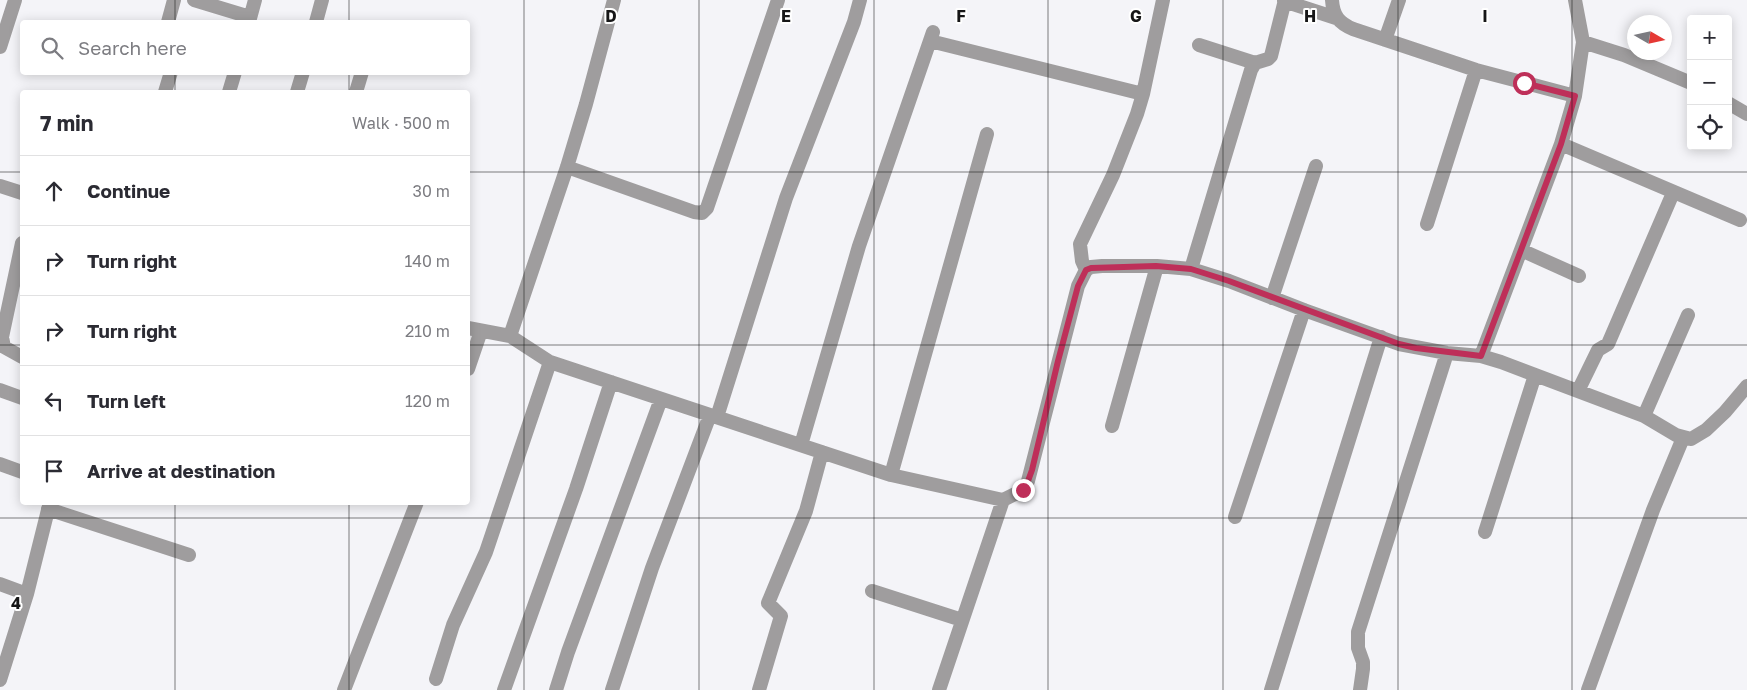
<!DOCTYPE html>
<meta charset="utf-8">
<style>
body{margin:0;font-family:"Golos Text",sans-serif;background:#f2f2f3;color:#2b2b33}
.controls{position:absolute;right:15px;top:15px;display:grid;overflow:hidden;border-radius:5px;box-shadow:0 2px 12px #0003}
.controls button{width:45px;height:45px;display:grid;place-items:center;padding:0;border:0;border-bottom:1px solid #e1e1e2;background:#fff;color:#2b2b33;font:25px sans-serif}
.compass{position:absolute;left:1627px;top:15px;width:45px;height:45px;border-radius:50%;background:#fff;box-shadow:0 2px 12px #0003;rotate:99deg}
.stop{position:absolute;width:15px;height:15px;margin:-11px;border:4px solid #be2f59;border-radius:50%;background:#fff}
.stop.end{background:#be2f59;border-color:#fff;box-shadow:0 1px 5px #0008}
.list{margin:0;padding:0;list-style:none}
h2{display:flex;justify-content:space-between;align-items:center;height:65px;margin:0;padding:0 20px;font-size:21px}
h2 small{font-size:16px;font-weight:400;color:#7c7c81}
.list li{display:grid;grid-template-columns:32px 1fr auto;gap:15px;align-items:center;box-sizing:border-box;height:70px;padding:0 20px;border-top:1px solid #e1e1e2}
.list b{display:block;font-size:19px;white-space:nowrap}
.list em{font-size:16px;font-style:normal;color:#7c7c81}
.icon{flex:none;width:28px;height:28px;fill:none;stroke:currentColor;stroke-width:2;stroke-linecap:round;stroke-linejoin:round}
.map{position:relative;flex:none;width:1747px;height:690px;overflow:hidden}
.search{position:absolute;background:#fff;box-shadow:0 2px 12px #0003;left:20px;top:20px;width:450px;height:55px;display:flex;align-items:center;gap:12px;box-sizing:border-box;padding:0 18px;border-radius:5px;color:#7c7c81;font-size:19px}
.panel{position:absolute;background:#fff;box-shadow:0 2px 12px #0003;left:20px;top:90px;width:450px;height:415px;border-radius:5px}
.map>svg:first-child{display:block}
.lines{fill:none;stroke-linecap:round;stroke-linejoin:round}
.minor{stroke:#9f9d9e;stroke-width:14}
.route{stroke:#be2f59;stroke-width:6}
.grid{fill:none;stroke:#161617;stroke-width:1;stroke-opacity:0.55}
.grid-label{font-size:16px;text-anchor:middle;font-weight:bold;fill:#161617;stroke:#fff;stroke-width:4;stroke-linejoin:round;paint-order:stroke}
</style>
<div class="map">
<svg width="1747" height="690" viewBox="0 0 1747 690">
<rect width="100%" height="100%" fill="#f4f4f8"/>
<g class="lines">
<!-- minor -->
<path class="minor" d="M194 0 250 17
M614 0 586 104 567 167 510 336 550 362 891 475 1003 500 1023 490 1028 481 1078 286 1086 270 1091 267 1102 266H1157L1191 269 1229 281 1304 310 1399 344 1447 353 1481 356 1501 362 1644 416 1676 435 1691 439 1706 430 1725 412 1747 386
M1332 0C1333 16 1339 23 1353 29L1476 70 1575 96
M1284 1 1336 18
M168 22 174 0
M249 22 255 0
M316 22 322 0
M1385 40 1399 0
M930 41 1143 94
M1583 42 1624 55 1691 83
M1199 45 1255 63
M0 47 15 0
M165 92 171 72
M229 92 235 72
M297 92 303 72
M356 92 362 72
M1728 103 1747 114
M1561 144 1740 220
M567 167 694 212 702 213 707 208 778 0
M0 186 22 193
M1427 224 1476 70
M22 243 2 337 4 347 22 357
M1521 250 1579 276
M1191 269 1251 70 1255 63 1268 59 1271 56 1285 0
M1086 270 1082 261 1080 244 1113 175 1137 114 1143 94 1163 0
M1272 298 1316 166
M468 328 510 336
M1481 356 1561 144 1575 96 1583 42 1575 0
M468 369 481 331
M0 390 22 398
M1578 391 1598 350 1608 344 1673 193
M1644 416 1688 315
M717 417 786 198 854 22 860 0
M1112 426 1157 266
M801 445 859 246 933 32
M0 464 22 472
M891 475 987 134
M48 509 189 555
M1235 517 1304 310
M1485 532 1535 375
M0 584 27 594
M872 591 962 620
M436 679 453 625 486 552 550 362
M0 680 27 594 50 502
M344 690 417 502
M504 690 576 489 611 382
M556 690 568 652 661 399
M612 690 652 568 710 415
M759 690 781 616 768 603 806 511 822 452
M939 690 1003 500
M1271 690 1381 337
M1360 690 1363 669V662L1358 648V632L1447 353
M1588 690 1653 510 1683 438"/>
</g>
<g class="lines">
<!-- route -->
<path class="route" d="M1023 490 1028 481 1032 470 1058 361 1078 286 1086 270 1091 268 1156 266 1191 269 1229 281 1399 344 1416 348 1481 356 1561 144 1575 96 1524 83"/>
</g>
<!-- grid -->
<path class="grid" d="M175 0V22M349 0V22M524 0V690M699 0V690M874 0V690M1048 0V690M1223 0V690M1398 0V690M1572 0V690M175 72V92M349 72V92M0 172H22M468 172H1747M0 345H22M468 345H1747M175 502V690M349 502V690M0 518H1747"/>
<g class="grid-label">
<text x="611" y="22">D</text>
<text x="786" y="22">E</text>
<text x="961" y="22">F</text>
<text x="1136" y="22">G</text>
<text x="1310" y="22">H</text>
<text x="1485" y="22">I</text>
<text x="16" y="609">4</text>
</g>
</svg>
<div class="controls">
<button>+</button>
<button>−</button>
<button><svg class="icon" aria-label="locate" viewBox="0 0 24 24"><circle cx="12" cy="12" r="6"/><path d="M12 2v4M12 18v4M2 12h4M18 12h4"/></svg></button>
</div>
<svg class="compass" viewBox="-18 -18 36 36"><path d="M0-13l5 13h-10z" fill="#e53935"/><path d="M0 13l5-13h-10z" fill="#7c7c81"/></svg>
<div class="stop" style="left:1524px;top:83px"></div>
<div class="stop end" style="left:1023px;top:490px"></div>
<div class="search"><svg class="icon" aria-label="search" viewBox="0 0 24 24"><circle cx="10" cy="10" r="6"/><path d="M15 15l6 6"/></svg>Search here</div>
<section class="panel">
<h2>7 min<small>Walk · 500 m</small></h2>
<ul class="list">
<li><svg class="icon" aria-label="ahead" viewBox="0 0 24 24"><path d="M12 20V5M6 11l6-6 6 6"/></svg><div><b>Continue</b></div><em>30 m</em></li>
<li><svg class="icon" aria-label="right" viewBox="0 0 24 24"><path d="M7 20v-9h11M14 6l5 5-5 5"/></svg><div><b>Turn right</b></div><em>140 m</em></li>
<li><svg class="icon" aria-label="right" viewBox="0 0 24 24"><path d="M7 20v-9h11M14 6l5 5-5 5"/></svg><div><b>Turn right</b></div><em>210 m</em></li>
<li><svg class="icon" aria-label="left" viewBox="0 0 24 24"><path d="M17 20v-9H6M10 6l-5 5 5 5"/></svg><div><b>Turn left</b></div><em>120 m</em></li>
<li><svg class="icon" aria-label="arrive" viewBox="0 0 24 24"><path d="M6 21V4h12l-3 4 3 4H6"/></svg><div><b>Arrive at destination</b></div></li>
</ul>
</section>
</div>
